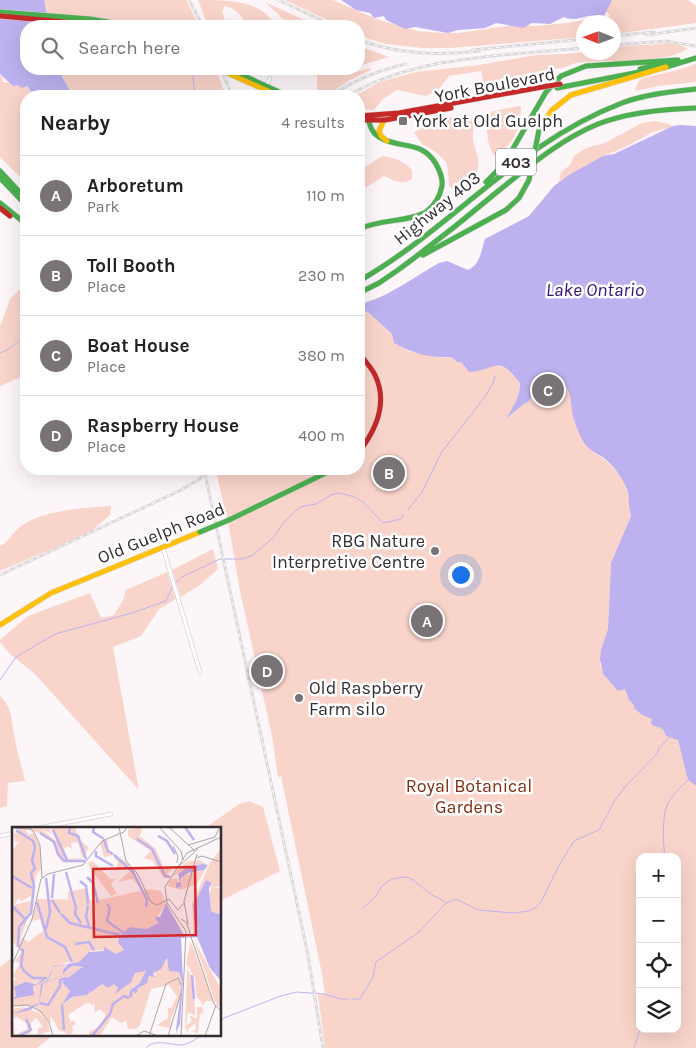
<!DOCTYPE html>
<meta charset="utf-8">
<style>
body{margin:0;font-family:Karla,sans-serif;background:#f6f6f6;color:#222}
.controls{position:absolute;right:15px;bottom:15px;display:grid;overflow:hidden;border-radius:10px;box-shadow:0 5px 20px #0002}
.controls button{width:45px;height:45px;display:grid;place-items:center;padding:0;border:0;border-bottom:1px solid #e0e0e0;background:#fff;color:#222;font:25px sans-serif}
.compass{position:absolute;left:576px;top:15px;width:45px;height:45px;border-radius:50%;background:#fff;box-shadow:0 5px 20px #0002;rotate:271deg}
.you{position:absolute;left:460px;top:574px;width:18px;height:18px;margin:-12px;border:4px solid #fff;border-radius:50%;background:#1a73e8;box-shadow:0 0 0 8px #1a73e833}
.badge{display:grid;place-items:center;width:32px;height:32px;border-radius:50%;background:#797376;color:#fff;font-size:16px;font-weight:700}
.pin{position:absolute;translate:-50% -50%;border:2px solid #fff;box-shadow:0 1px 5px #0006}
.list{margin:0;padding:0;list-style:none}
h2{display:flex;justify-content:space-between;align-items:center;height:65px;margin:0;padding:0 20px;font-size:21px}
h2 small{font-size:16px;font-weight:400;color:#767676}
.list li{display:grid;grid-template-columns:32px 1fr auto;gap:15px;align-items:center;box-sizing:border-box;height:80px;padding:0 20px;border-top:1px solid #e0e0e0}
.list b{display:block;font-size:19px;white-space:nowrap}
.list p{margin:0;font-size:16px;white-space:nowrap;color:#767676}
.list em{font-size:16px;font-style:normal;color:#767676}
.icon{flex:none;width:28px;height:28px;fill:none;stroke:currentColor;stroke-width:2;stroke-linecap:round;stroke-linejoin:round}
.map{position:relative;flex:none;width:696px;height:1048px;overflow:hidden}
.search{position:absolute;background:#fff;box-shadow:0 5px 20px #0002;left:20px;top:20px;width:345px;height:55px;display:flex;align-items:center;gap:12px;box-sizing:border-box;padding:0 18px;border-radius:20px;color:#767676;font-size:19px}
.panel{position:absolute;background:#fff;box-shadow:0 5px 20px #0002;left:20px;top:90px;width:345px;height:385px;border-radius:20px}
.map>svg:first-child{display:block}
.green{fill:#f9d4ca;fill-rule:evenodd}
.water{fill:#bdb2ef}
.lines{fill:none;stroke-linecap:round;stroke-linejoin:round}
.stream{stroke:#bdb2ef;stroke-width:1}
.street-casing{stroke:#d9d2d6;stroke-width:4.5}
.fast-casing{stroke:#d9d2d6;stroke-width:6}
.slow-casing{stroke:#d9d2d6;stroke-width:6}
.jam-casing{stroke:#d9d2d6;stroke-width:6}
.street{stroke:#fffefe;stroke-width:3}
.fast{stroke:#4caf50;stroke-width:5}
.slow{stroke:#ffc107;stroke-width:5}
.jam{stroke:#c62828;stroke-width:5}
.rail-casing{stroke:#dcd9da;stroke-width:3}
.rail{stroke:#fff;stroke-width:1;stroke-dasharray:4;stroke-linecap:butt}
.fast-bridge-casing{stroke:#d9d2d6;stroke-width:6;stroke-linecap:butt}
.slow-bridge-casing{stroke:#d9d2d6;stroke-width:6;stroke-linecap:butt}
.jam-bridge-casing{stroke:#d9d2d6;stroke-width:6;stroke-linecap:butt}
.fast-bridge{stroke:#4caf50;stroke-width:5}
.slow-bridge{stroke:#ffc107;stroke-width:5}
.jam-bridge{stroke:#c62828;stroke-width:5}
.poi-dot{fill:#797376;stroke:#fff;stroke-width:2}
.labels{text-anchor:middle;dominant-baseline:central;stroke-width:5;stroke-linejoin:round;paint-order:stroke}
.shield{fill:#fff;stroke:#706b6e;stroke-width:1}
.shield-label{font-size:16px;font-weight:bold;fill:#332c30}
.street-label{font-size:18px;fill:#332c30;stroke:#fff}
.poi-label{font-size:18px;fill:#332c30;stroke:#fff;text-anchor:start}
.park-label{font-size:18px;fill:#812d0f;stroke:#fff}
.water-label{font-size:19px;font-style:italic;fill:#351176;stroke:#fff}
.inset-river{fill:none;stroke:#bdb2ef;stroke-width:2.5}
.inset-road{fill:none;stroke:#aca5a9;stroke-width:1}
.view{fill:#d62828;fill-opacity:0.15;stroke:#d62828;stroke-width:2.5}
.inset-edge{fill:none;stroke:#332c30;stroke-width:2.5}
</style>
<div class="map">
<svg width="696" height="1048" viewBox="0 0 696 1048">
<rect width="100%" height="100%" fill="#fcf6f9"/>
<!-- green -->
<path class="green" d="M44 0H186L199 26H49Z
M198 0C227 0 263 0 275 26H247C241 15 237 9 225 6L222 12 227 26H208Z
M285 0H333L379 20 417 31 443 33H458L513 25 535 26 567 23 611 16 604 10 607 0H688L696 6V23L614 34V22H584L583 37 450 48H423L385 44 359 35V26H340Z
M265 2 317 26H287L284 20Z
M673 43 688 48C673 63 607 60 584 62 576 62 569 66 561 68 556 69 551 68 546 69V81L496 90H485L481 71 449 76 439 89 426 96 397 90 383 99 374 110 359 109V96H355L380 82 416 72 479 65 536 55 567 54 583 52H614V47Z
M359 46 389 57 359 66Z
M696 64V82L658 86 635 91 638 82 642 78 678 70Z
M370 68 371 70 350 80 326 96H317V72L311 69H326L337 74 346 75Z
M60 69H216L226 96H71Z
M0 76H2L3 82 26 85 33 96H26V183L0 157Z
M519 106 521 107C520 128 514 147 493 155L488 141 485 113Z
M456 116 471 118C475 124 472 131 473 137 473 144 476 150 478 157 481 170 472 185 461 191L453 190 449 186 448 170 446 162 436 152 422 144 414 133C426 123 441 118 456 116Z
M655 121 668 124 676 129 668 128 653 132 623 148 604 156 558 185 561 172 570 165 574 156 586 148 605 143 642 123Z
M382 156C396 158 402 160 412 170V179C402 186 393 180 384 176L359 192V196V168H364Z
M26 283V375L0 386V325L2 322 10 299Z
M360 304 361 309 369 313 392 334 394 343 408 351 442 358 451 357 456 362H461L469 372C496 366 501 358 520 383 520 397 513 406 508 418L532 397 540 385 551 383H563L570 393 575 423 580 432 583 440 588 448 609 463 622 477 628 495 631 516 611 563 608 629 600 664 603 674 614 687 625 688 629 700 632 701 660 727 678 740C680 756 691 764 688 780L696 786V1048H325L318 995 325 994 322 974 281 776 278 777 272 736 240 591 229 527 217 476 226 469H359ZM640 857H677V1029H640Z
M111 506 110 515 89 533 0 571V546C9 542 12 533 20 527 42 510 83 508 111 506Z
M213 549 218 569 200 585 181 597 172 570Z
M167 572 176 599 159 609 141 636 113 647 139 790 35 674 11 655 0 642V640L28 616 90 593 101 618 114 615 123 600 126 590Z
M0 696C14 711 11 721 15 739 17 753 22 767 25 781L8 783 7 806 0 808Z
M249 801 263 807 280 871 220 901V828H205L239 804Z
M14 956V1034H55L37 1048H0V967Z"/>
<!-- water -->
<path class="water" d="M0 0H44L49 26H26V69H60L63 78 73 96H34L27 86 22 88 17 85 13 86 0 74Z
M341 0H612L604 16C599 17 592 15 588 16 579 18 572 21 564 17L550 24 532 23 523 28 496 23 485 28 458 30 448 33 415 27 405 29 386 20 384 16 374 18 370 13 356 10Z
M680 125 696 126V786L688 780 678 740 666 736C664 729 661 727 653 726L651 723 652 719 642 715 634 708V705L629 700 625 689 618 691 603 674 600 659 601 650 608 629 611 563 631 516C631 511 629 509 629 505 628 501 629 497 628 493 624 479 615 467 604 458 596 453 588 450 583 441 579 434 575 424 573 416 570 403 573 394 563 383H551L540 385 528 402 524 404 506 419C513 407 520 397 520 383 497 353 497 370 469 372L461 362H457L451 357C429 358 414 354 394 343L392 334 369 313 361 309 360 304C387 298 414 277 439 263L447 261 468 270C481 264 481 250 485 239L529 216 554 186 569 175 603 156 614 154 673 126Z"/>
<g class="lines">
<!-- stream -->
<path class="stream" d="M193 76 195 96
M0 353C10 349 20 342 26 332
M408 510 422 492 441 453 484 398 493 383 495 376
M0 680 16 657 55 634 132 613 166 601 173 585 182 577 220 559H243L253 555 274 537 284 522 300 507 316 504 331 495 339 493 355 497 363 502 383 523 401 519 403 515
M665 857C663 844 662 817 667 805 671 796 681 787 688 780
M364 907 376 896 382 886 392 879 404 877 410 878 431 894 445 902
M352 999H360L373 977 376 962 419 932 446 903 456 899 478 910 513 913 529 911 535 908 541 902 558 867 574 841 599 830 615 800 625 787 657 754 659 748 669 738
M220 1021 224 1018 278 997 296 992 324 994 341 999H348
M146 1048C155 1038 170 1045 181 1045 190 1044 196 1039 203 1034
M634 1048 640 1029"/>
<defs>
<path id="street" d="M266 86 270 78
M163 548 200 672
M38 828 111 814
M0 836 14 833"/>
<path id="fast" d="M0 12 90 19 132 26
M663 68 696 58
M229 69 288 96
M640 69 670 62
M557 88 645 71
M0 171 26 199
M0 178 26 205
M486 182 504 164 546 92 561 76 586 66 678 60
M0 203 26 224
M359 229C380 219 409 222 426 212 434 206 440 196 442 186 443 178 440 171 436 164 421 139 400 150 379 137 372 133 370 126 368 118
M423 255 506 210 519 198 529 180
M359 281C452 228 519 142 622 103 646 94 671 92 696 89
M359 293 379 283 398 270C432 245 465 219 497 192 528 167 561 139 598 124 629 112 663 109 696 108
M229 520 334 469"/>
<path id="slow" d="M232 75 279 96
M384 120 379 131 381 136 387 141
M539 130 552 110 571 95 666 67
M0 625 51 593 200 532"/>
<path id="jam" d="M0 16 110 26
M359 116 399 113 542 87
M359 120H385L451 108
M0 208 10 216
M359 353C364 360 371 367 375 375 388 402 376 430 359 452"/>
</defs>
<!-- street casing -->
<use href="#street" class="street-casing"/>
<!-- fast casing -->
<use href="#fast" class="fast-casing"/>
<!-- slow casing -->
<use href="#slow" class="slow-casing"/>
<!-- jam casing -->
<use href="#jam" class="jam-casing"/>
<!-- street -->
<use href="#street" class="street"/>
<!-- fast -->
<use href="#fast" class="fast"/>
<!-- slow -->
<use href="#slow" class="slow"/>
<!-- jam -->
<use href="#jam" class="jam"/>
<defs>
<path id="rail" d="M189 0 203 26
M278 0 334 26
M647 35 696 28
M614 36 654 32
M359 40C398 54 438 56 479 51
M614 45 666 41 696 46
M472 50 584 39
M221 69 232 96
M331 96C354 80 379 70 406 64
M348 96C412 56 509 55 584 48
M204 469 308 955 323 1048
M0 575 181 490 198 480 212 469"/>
</defs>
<!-- rail casing -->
<use href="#rail" class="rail-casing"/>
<!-- rail -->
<use href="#rail" class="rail"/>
<defs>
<path id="fast-bridge" d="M529 180 539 130
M200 532 229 520"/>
<path id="slow-bridge" d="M218 69 232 75"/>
<path id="jam-bridge" d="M542 87 560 84"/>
</defs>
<!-- fast-bridge casing -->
<use href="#fast-bridge" class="fast-bridge-casing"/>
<!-- slow-bridge casing -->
<use href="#slow-bridge" class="slow-bridge-casing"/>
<!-- jam-bridge casing -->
<use href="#jam-bridge" class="jam-bridge-casing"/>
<!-- fast-bridge -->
<use href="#fast-bridge" class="fast-bridge"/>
<!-- slow-bridge -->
<use href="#slow-bridge" class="slow-bridge"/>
<!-- jam-bridge -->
<use href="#jam-bridge" class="jam-bridge"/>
</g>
<!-- markers -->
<g class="poi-dot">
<rect x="398" y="116" width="10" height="10" rx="2.5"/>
<circle cx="435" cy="551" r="5"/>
<circle cx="299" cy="698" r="5"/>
</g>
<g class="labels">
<!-- shield labels -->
<rect class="shield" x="496" y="148.5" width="40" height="27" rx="4"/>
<g class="shield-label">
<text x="516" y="162">403</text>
</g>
<!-- street labels -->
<g class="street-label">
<text transform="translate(495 85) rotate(-11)">York Boulevard</text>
<text transform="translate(437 208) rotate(-39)">Highway 403</text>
<text transform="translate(161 533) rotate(-22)">Old Guelph Road</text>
</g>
<!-- poi labels -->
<g class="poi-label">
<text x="413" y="121">York at Old Guelph</text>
<text x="425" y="541" text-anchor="end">RBG Nature<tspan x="425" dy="21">Interpretive Centre</tspan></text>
<text x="309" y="688">Old Raspberry<tspan x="309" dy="21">Farm silo</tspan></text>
</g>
<!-- park labels -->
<g class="park-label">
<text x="469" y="786">Royal Botanical<tspan x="469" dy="21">Gardens</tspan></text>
</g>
<!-- water labels -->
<g class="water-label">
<text x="595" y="290">Lake Ontario</text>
</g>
</g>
<!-- overview -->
<g transform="translate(12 827)">
<rect width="209" height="209" fill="#fcf6f9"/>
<path d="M8 0H36L41 7 29 2 44 14 42 5 36 0H63L68 13 77 21 68 34H49L41 15 30 7 13 2 17 8 22 6 28 19 29 42 24 48 22 67 10 74 6 72 2 78 22 73 5 121 0 112V24L7 14 3 15 2 8ZM66 15 70 31 55 32 52 22 56 19 60 22 59 16ZM116 0 117 3 128 0 130 4 126 11 128 9 144 22 152 41 160 42 152 51 141 34 132 31 139 24 116 9ZM95 12 96 23 118 38 115 42H104L106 35 101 28 92 30 88 16ZM209 22V59L200 61H209V88L199 84 197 69 200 56 194 53 181 81 183 99H186L182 109 180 77 199 34ZM187 33 196 38 185 57 169 63 156 59 158 53 164 51 167 53 163 60 168 61 171 49 192 43 193 37 184 38 160 49 174 35ZM81 34 98 52H103L99 57 105 67 99 69 81 45 76 36ZM121 41 125 50 123 52 130 62 120 52 106 55ZM75 61 78 73 56 72V65ZM137 62 149 64 154 76 145 91 147 95 134 102 115 103 109 118 112 123 106 127 87 123 77 125 67 136 56 135 44 139 39 145 42 140 55 137 52 141 53 146 60 139 72 140 50 155 59 164 52 178 60 170 76 168 90 156H101L109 161 118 155 123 146 134 144 127 157 118 163 119 170 121 164 135 155 138 148 144 149 142 145 157 132V144L167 145 170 155 169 169 159 191 158 201 145 198 156 191V181H159L165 170 157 158 139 162 128 198 124 202H116L114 194 109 196 100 190 89 207 82 209 77 208V205L88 199 94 187 87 182 83 186 82 175 80 179 78 176 73 177 56 188 59 194 57 197 61 193 64 197 60 199 61 206 58 207 61 209 47 203 38 188 39 196 22 179 27 175 21 179H0V171L12 170 22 164 21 158 31 154 3 160 4 168 0 169V156L4 152 1 149 8 137 3 134 11 123 6 121 10 110 16 115 31 104 28 92 20 94 25 72 87 73ZM182 113 209 162V182L203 175ZM179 115 201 174H194L191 178 184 168 183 151 174 136ZM175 141 182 155 183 189 176 185 174 199 180 194 177 188 185 192V180H190L192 185 188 187 186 206 180 205 184 202 183 196 176 202V207L173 200ZM12 180 26 186 24 183 35 193 38 204 26 208V201L31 200 24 191 19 196V206L0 209V182ZM4 190 15 196V202L3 208 1 192Z" fill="#f9d4ca" fill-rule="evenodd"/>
<path d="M191 37 195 38 192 43 176 46 169 51V60L164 61V56L168 55 166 47 176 40ZM194 53 200 56 197 61 199 84 209 88V154L198 141 185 110 169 111 171 153 168 197 165 203 166 208 164 203 170 155 167 145 157 144 155 131 149 142 141 146 143 150 137 149 135 156 126 161 124 167 121 164 120 170 117 171 118 163 127 157 134 144 123 146 119 155 103 167 106 161 102 157 96 161 90 157 75 168 60 170 50 178 58 164 50 155 68 142 31 157 27 177 18 183 0 187 27 176 29 157 34 155 42 139 67 135 77 125 92 124V120L104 127 112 123 106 115 108 108 118 100 134 102 146 96 143 90H148L154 76 173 110 183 109 187 99 185 102 183 99 181 79ZM56 137 51 143V147L60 139 72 140 35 155 42 140ZM33 151 32 154 21 159 22 168 0 172 4 168 2 160 13 155 24 157Z" fill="#bdb2ef" fill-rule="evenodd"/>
<path class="inset-river" d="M58 0 57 6 66 9 74 32M82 0 81 5 92 12M173 0 182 13M4 3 21 14 23 20 20 34 23 41 19 46 22 59 19 86 7 100 6 120M41 3 55 33M28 6 42 15 46 27 52 34H73M146 9 155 14 163 27M125 12 140 22 153 49 158 50M92 13 96 24 101 27M84 24V29L101 39M102 28 121 45 135 73 134 80M54 45 64 81M0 49 20 61M75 50 81 56 86 76M68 54 74 59 76 77M40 71 42 47M40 73 48 86M25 75 35 110 53 120 60 135M95 77 98 81 95 94 112 106M76 78 74 90 77 99M1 80 14 93M64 81 63 87 69 96M49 87 58 96 108 108M34 102 38 85 34 51M63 117 77 115 82 123M8 122 11 123 9 139 12 144 21 151H35M180 148 182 172M28 176 36 178 48 159V153L55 151M50 178 52 203M7 209 19 203 14 192M80 209 98 187 101 177 112 169 117 171"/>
<path class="inset-road" d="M107 0 114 34 125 46 139 75 145 78 157 72 166 83 172 76M147 0 169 24 171 33M149 0 158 1 183 24M0 1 19 2 23 7 28 18 30 51M176 18 203 10 208 0M161 19 166 29 165 36M184 31 190 29 209 35M166 40 186 22M169 92 174 95 178 105M176 97 172 74 185 27M177 104 202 177 209 184M0 138 20 92 29 52 36 47 71 38 90 14 112 5 115 0M0 179 16 178 28 184 37 195 41 209M124 209 132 204 144 208M137 209 154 157 166 151 169 158M156 209 169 166M169 209 174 104 155 76 153 60 175 26 209 10M193 209 204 178"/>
<path class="view" d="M183 40 184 108 82 110 81 42Z"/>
<rect width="209" height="209" class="inset-edge"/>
</g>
</svg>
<div class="controls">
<button>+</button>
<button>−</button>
<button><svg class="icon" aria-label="locate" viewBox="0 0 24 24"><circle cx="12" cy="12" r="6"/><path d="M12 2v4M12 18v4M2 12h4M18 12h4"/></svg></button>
<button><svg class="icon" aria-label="layers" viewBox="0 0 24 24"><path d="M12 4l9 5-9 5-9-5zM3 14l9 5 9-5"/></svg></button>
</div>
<svg class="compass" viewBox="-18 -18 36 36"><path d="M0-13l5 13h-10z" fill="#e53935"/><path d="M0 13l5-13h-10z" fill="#767676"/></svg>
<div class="you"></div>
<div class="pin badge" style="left:427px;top:621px">A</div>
<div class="pin badge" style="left:389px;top:473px">B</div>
<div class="pin badge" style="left:548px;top:390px">C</div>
<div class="pin badge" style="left:267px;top:671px">D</div>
<div class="search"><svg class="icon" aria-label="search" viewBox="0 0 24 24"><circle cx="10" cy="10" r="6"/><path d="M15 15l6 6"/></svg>Search here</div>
<section class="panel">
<h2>Nearby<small>4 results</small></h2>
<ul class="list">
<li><span class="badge">A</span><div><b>Arboretum</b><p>Park</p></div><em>110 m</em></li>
<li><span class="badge">B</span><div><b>Toll Booth</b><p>Place</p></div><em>230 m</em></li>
<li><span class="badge">C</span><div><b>Boat House</b><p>Place</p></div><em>380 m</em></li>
<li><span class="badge">D</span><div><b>Raspberry House</b><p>Place</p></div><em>400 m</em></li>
</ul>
</section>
</div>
